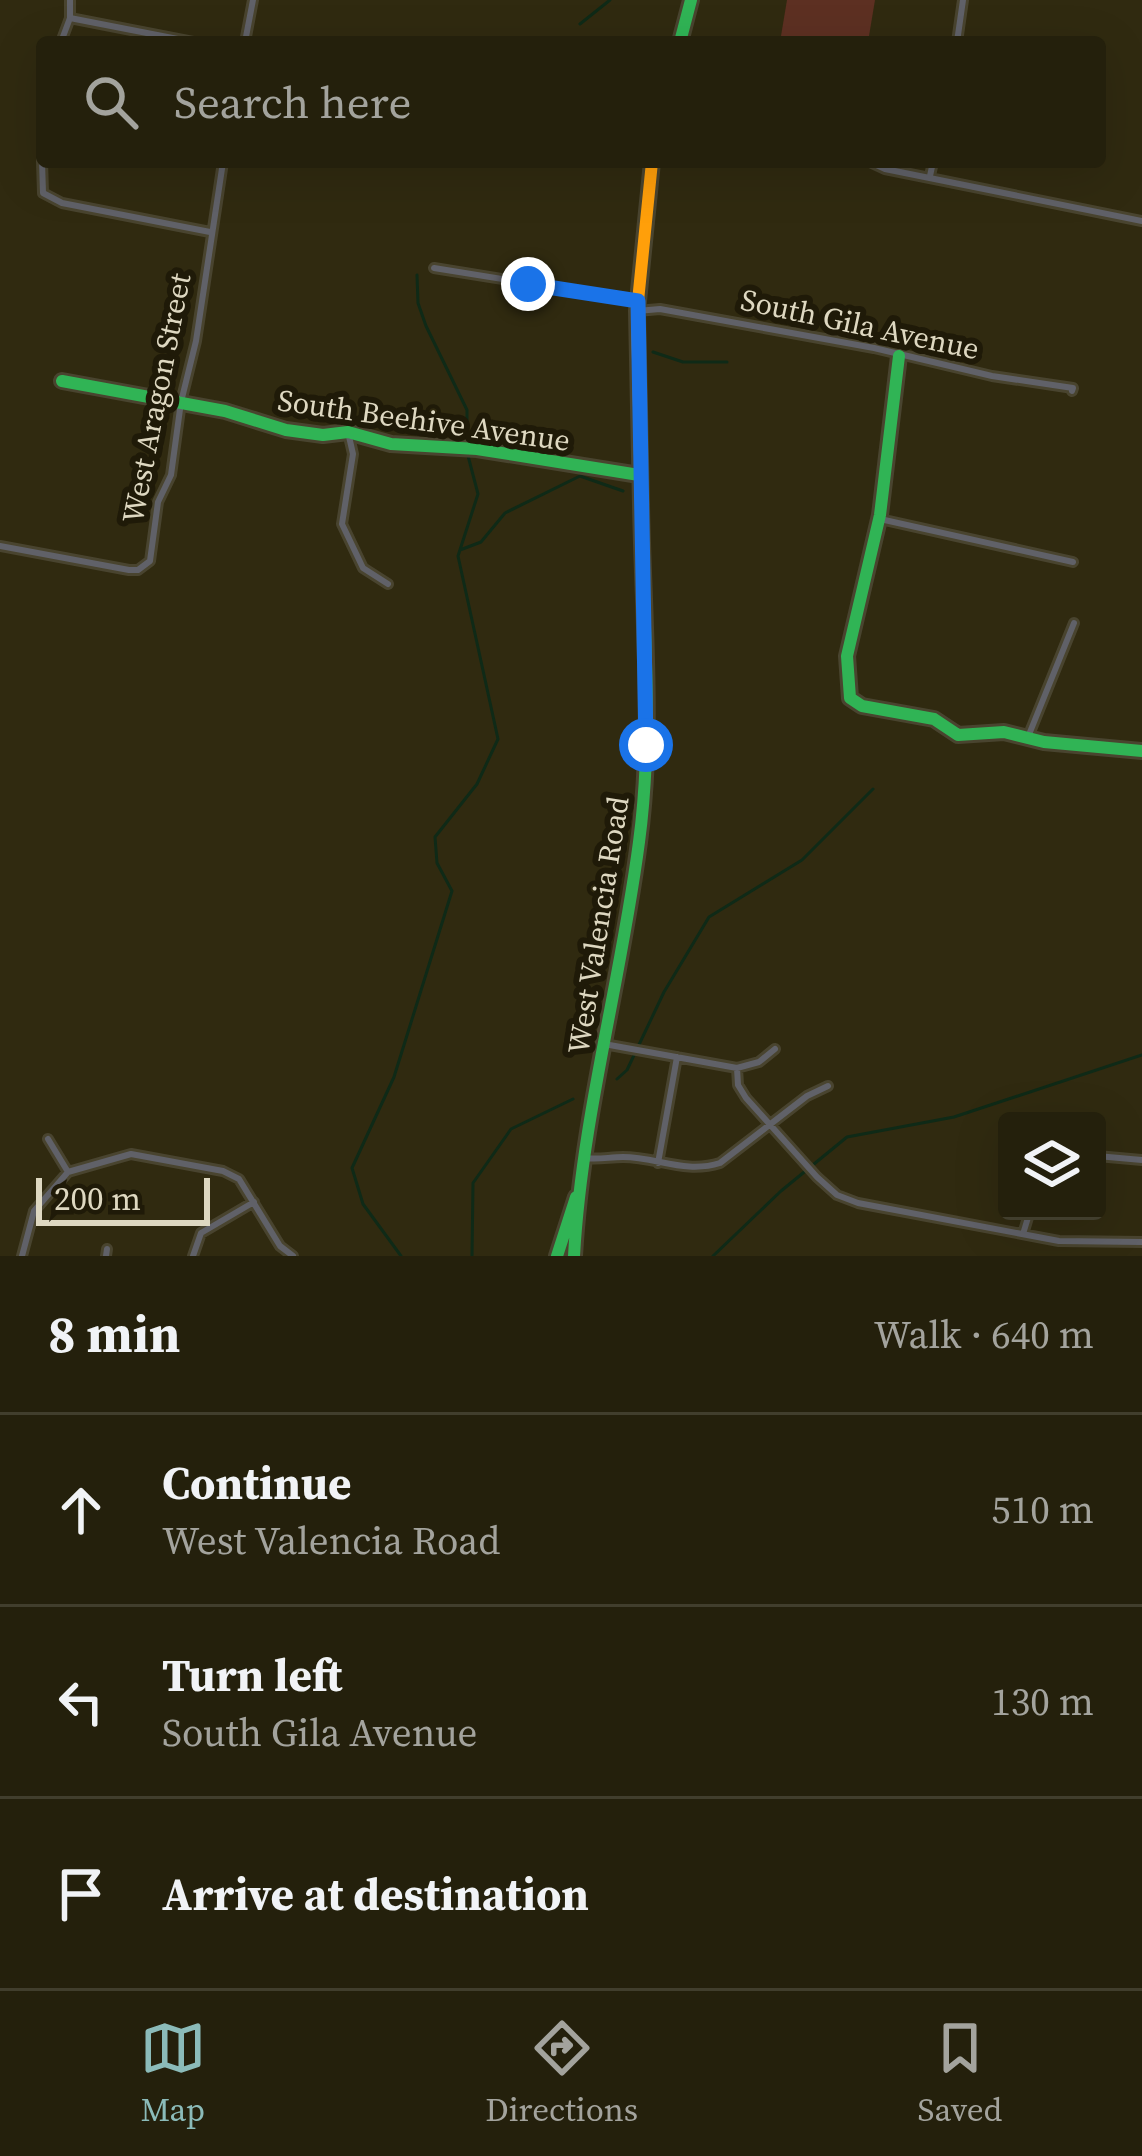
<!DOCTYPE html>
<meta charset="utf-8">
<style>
body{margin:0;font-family:"Source Serif 4",serif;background:#302d1a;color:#f1f3f6}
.controls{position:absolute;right:36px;bottom:36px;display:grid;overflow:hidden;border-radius:12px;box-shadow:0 12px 48px #0002}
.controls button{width:108px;height:108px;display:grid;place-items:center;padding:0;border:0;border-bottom:3px solid #413e2d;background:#24200c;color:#f1f3f6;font:60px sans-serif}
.scale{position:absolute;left:36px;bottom:30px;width:174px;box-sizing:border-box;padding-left:12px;border:6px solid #ded8c1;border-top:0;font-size:33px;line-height:42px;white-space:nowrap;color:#ded8c1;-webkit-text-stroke:9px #1f1a08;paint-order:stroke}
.stop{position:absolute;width:36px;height:36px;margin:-27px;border:9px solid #1a73e8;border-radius:50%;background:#fff}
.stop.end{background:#1a73e8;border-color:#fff;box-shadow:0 3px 12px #0008}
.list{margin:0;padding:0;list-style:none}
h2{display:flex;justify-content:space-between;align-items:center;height:156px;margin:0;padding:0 48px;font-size:51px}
h2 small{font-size:39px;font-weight:400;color:#a3a39d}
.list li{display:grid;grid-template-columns:78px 1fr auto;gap:36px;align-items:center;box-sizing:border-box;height:192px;padding:0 48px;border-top:3px solid #413e2d}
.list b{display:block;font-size:45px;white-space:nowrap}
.list p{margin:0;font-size:39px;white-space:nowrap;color:#a3a39d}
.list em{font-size:39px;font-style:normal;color:#a3a39d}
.icon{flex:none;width:66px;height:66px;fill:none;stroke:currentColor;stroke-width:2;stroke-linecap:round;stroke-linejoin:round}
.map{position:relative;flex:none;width:1142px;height:1256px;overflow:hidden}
.search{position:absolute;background:#24200c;box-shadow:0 12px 48px #0002;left:36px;right:36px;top:36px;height:132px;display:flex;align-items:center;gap:30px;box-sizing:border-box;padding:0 42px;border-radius:12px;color:#a3a39d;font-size:45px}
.sheet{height:732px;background:#24200c}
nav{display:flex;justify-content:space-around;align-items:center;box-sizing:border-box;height:168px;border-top:3px solid #413e2d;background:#24200c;font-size:33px;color:#a3a39d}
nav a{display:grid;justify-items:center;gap:6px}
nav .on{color:#8bbbb9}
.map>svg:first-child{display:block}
.green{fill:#5d3022}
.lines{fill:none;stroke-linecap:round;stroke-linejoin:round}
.stream{stroke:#0f2a17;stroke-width:3}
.street-casing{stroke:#49442f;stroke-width:12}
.fast-casing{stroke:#49442f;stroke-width:18}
.slow-casing{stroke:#49442f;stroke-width:18}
.street{stroke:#606168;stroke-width:6}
.fast{stroke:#30b455;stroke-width:12}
.slow{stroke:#ff9f0a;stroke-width:12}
.route{stroke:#1a73e8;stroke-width:15}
.labels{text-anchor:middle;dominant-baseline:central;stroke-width:12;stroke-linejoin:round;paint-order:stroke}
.street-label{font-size:30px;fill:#ded8c1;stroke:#1f1a08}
</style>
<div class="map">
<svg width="1142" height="1256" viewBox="0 0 1142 1256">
<rect width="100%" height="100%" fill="#302a10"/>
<!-- green -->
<path class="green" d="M787 0H875L868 42H780Z"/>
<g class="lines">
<!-- stream -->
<path class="stream" d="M580 24 610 0
M417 275 418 303 426 326 467 410V442
M653 352 683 362H727
M460 550 481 542 505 513 580 476 623 491
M617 1079 627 1070 664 992 709 917 802 860 873 789
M401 1256 363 1204 352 1168 394 1077 452 891 437 863 435 837 477 784 498 739 458 556 478 494 467 452
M472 1256 473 1183 511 1129 573 1099
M713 1256 781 1191 847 1137 954 1117 1142 1055"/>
<defs>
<path id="street" d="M70 18 193 42
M61 42 70 18V0
M245 42 253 0
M957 42 963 0
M42 161 43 193 62 203 210 232
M870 162 885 169 1142 221
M930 176 933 162
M434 268 638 301
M637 311 660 309 874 348 992 376 1073 388 1072 391
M348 432 353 454 342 524 363 568 388 584
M880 519 1073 562
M0 546 129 570H138L150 561 158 502 171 475 181 402 196 341 223 162
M1028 737 1074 623
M604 1044 737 1068 759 1062 775 1049
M737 1068 738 1085 746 1098 817 1177 837 1195 858 1203 1059 1241 1142 1242
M48 1139 68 1172
M1097 1156 1142 1160
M584 1158C599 1160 609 1157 623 1157 657 1157 685 1174 720 1163L807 1096 828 1086
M658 1163 677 1057
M1023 1234 1030 1211
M22 1256 34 1211 68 1172 131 1154 223 1171 239 1179 280 1246 293 1256
M106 1256 107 1249
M193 1256 201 1233 254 1202"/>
<path id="fast" d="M680 42 691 0
M899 356 880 515 847 656 850 698 862 706 934 719 958 735 1004 732 1044 742 1142 751
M62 381 225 411 286 430 323 435 348 432 391 444 477 449 639 475
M557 1256 576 1197
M574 1256C582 1116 621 981 639 842 654 731 643 617 641 505"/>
<path id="slow" d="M641 505 637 311 652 162"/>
</defs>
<!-- street casing -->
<use href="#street" class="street-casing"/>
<!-- fast casing -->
<use href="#fast" class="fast-casing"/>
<!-- slow casing -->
<use href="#slow" class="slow-casing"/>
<!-- street -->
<use href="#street" class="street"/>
<!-- fast -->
<use href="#fast" class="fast"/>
<!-- slow -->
<use href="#slow" class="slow"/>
</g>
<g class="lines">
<!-- route -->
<path class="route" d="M528 284 638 301 646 745"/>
</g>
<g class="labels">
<!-- street labels -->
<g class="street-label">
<text transform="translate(860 324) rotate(12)">South Gila Avenue</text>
<text transform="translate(156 398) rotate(-79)">West Aragon Street</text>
<text transform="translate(424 420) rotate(8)">South Beehive Avenue</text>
<text transform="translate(598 925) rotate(-81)">West Valencia Road</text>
</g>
</g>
</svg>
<div class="controls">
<button><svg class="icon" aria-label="layers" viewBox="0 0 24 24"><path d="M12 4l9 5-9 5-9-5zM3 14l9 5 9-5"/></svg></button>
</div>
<div class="scale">200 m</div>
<div class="stop" style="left:646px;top:745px"></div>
<div class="stop end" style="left:528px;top:284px"></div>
<div class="search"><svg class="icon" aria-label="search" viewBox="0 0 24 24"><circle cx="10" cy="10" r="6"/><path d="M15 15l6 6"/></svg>Search here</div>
</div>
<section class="sheet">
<h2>8 min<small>Walk · 640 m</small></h2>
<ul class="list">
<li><svg class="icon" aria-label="ahead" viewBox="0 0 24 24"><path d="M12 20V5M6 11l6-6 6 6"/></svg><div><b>Continue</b><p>West Valencia Road</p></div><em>510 m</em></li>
<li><svg class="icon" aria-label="left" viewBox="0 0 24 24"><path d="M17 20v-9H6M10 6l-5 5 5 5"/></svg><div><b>Turn left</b><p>South Gila Avenue</p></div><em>130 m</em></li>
<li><svg class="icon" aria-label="arrive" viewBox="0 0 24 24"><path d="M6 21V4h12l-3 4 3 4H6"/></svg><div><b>Arrive at destination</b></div></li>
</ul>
</section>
<nav>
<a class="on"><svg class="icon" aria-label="map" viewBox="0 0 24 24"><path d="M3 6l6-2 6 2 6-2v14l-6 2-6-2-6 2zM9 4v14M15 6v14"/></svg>Map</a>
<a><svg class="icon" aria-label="directions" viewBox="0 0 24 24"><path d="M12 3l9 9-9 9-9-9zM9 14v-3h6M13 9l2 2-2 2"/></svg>Directions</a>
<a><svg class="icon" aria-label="saved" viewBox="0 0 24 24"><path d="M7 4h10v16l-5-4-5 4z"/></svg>Saved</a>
</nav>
